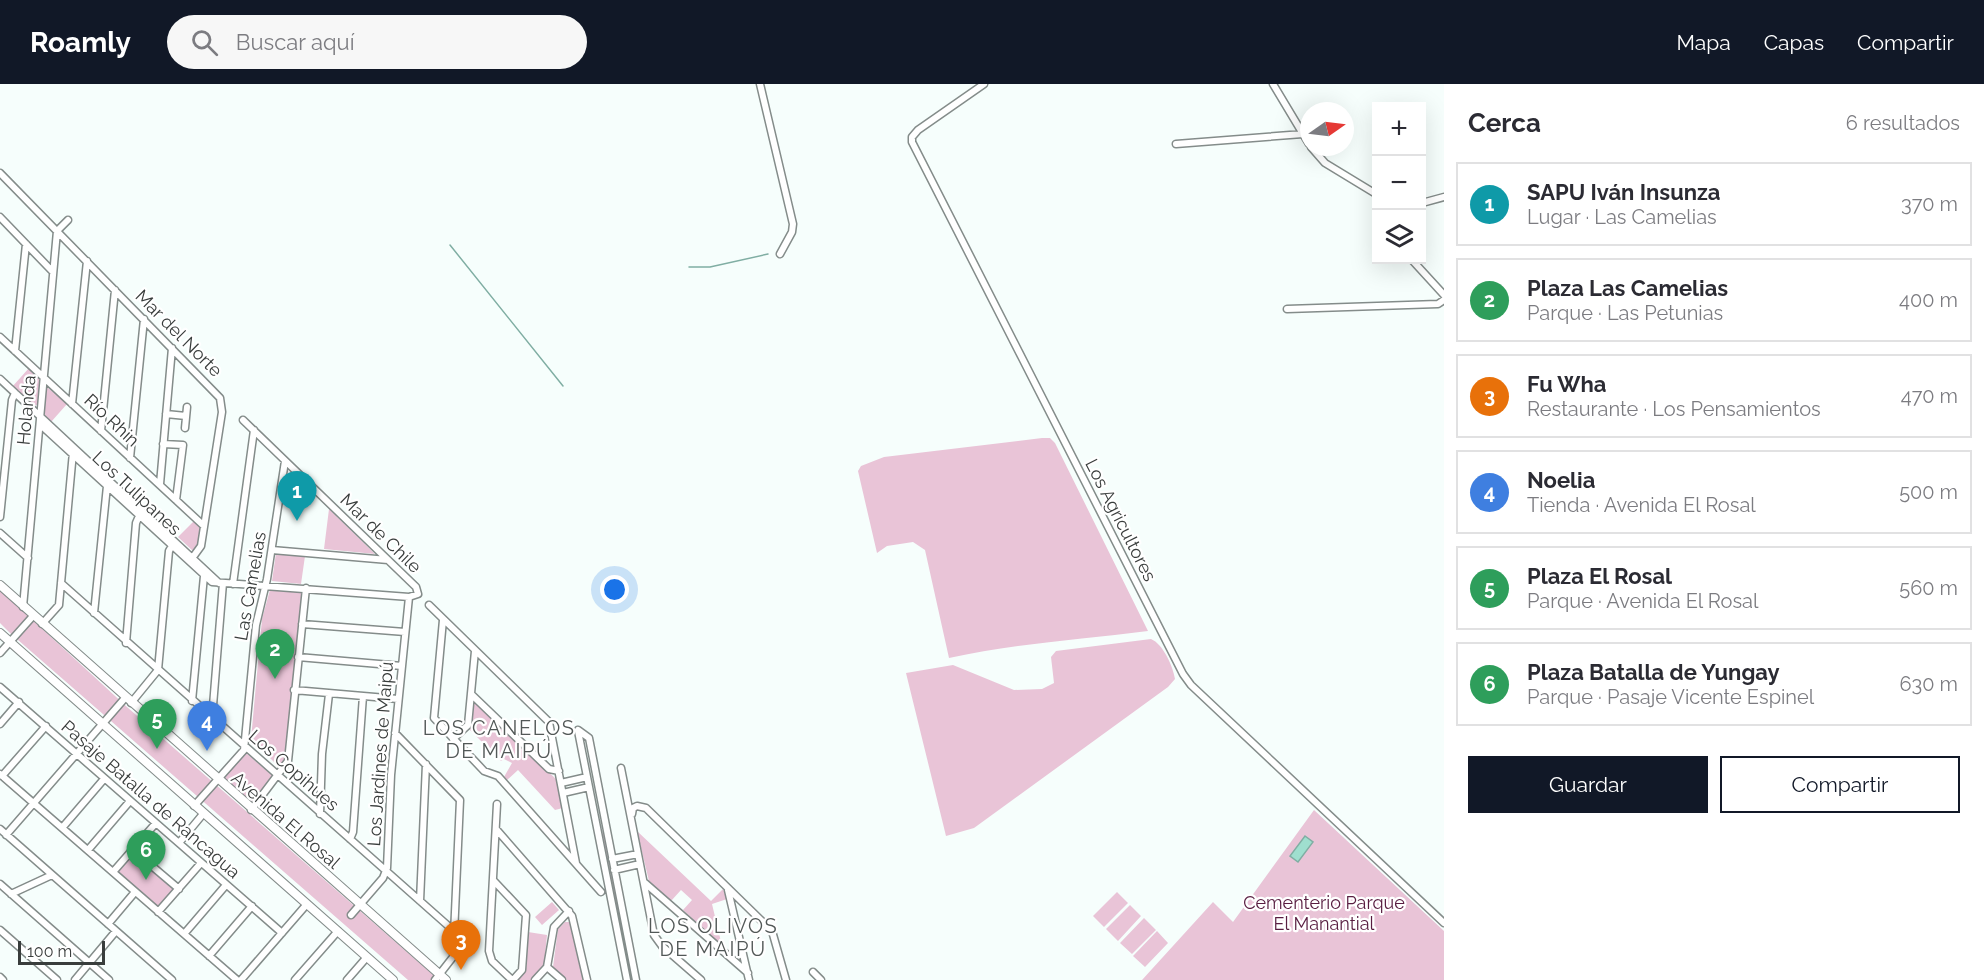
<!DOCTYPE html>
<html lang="es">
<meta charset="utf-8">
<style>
body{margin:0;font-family:Raleway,sans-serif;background:#f7f7f7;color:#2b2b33}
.controls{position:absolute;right:18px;top:18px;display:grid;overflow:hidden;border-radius:0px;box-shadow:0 6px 24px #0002}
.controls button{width:54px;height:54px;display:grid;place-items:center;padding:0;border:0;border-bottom:2px solid #e1e1e2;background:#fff;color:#2b2b33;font:30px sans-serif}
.compass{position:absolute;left:1300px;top:18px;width:54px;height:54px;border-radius:50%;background:#fff;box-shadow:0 6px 24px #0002;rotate:76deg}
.scale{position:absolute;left:18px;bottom:15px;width:87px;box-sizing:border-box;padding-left:6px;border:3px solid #393d3c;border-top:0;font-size:16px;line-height:21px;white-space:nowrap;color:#393d3c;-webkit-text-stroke:4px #fff;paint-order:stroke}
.you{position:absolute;left:615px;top:506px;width:21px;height:21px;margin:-15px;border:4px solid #fff;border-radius:50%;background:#1a73e8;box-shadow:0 0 0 9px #1a73e833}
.badge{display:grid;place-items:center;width:39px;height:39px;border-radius:50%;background:#111827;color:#fff;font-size:20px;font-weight:700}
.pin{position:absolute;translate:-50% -50px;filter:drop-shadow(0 2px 3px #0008)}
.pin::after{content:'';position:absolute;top:32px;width:21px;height:18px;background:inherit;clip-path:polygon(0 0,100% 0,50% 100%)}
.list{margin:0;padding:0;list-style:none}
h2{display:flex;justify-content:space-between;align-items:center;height:78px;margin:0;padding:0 24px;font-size:26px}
h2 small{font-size:20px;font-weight:400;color:#7c7c81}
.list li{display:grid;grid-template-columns:39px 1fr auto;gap:18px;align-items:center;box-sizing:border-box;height:84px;margin:0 12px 12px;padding:0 12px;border:2px solid #e1e1e2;border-radius:0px}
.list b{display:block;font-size:22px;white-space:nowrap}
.list p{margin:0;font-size:20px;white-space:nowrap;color:#7c7c81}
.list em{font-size:20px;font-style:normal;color:#7c7c81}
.actions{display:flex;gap:12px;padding:18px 24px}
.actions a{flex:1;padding:14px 0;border:2px solid #111827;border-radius:0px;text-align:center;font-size:21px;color:#111827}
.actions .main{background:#111827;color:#fff}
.icon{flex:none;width:33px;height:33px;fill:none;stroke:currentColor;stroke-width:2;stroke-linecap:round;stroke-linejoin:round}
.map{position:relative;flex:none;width:1444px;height:896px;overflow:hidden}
header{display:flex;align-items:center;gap:36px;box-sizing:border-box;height:84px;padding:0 30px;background:#111827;color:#fff}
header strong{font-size:28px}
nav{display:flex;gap:33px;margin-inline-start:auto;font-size:21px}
.search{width:420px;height:54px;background:#f7f7f7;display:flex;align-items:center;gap:15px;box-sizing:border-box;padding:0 21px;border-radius:33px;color:#7c7c81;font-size:22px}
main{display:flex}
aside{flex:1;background:#fff}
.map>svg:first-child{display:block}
.green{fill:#e9c4d7}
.water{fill:#9fdfcf;stroke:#80aea3;stroke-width:1.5}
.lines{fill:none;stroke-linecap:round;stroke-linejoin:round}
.stream{stroke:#80aea3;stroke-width:1.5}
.minor-casing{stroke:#848c8a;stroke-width:9}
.tertiary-casing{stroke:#848c8a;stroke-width:10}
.minor{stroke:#fff;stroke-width:6}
.tertiary{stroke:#fff;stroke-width:8}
.labels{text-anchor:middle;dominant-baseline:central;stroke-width:4.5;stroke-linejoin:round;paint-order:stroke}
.street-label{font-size:18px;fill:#393d3c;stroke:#fff}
.park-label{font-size:18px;fill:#581d41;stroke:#fff}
.neighbourhood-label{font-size:20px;letter-spacing:1.5px;fill:#525857;stroke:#fff}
</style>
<header>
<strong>Roamly</strong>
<div class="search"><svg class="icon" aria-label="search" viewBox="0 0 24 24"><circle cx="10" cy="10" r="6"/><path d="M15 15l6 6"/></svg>Buscar aquí</div>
<nav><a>Mapa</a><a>Capas</a><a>Compartir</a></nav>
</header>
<main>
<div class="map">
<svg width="1444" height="896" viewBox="0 0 1444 896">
<rect width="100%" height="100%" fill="#f6fefc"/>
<!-- green -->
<path class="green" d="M29 284 40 294 39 320 34 322 12 303Z
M45 304H48L67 320 51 338 43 329Z
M1042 354H1050L1055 359 1148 547C1081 556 1015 559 949 574L925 466 913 458 887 462 877 469 858 387 861 382 884 373Z
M329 425 375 470 324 465Z
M194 437 200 444 198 460 193 467 178 453Z
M276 469 305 472 301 500 272 497Z
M271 502 304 506 286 677 280 684 251 655 262 535Z
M0 506 127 623 439 896H408L10 549 0 539Z
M1151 555C1163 560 1173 582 1175 595L1168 603 974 744 946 752 906 589 953 581 1014 606 1042 605 1054 599 1051 573 1056 567Z
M474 618 556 695 563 724 555 726 518 686 506 697 504 693 512 679 504 675 501 677 468 644Z
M246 669 274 693 251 719 223 695Z
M1314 726 1444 847V896H1142L1213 818 1233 838Z
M637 747 711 817 723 805 727 815 712 820 722 862 683 826 692 816 681 806 671 817 649 797Z
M604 748 622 837 619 838 602 749Z
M133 768 177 804 161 822 155 823 117 788Z
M1117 808 1128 819 1104 843 1093 832Z
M552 818 559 826 542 841 535 833Z
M1130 821 1141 832 1118 857 1106 845Z
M1144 834 1156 846 1132 870 1120 859Z
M565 838H570L583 896H567L553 883 558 845Z
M1157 847 1168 859 1145 883 1133 872Z
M528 848 547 851 544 882 531 896H518L526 885Z"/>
<!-- water -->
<path class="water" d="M1305 752 1313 758 1298 778 1290 772Z"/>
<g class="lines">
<!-- stream -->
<path class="stream" d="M450 161 563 302
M689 183H710L768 170"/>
<defs>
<path id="minor" d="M760 0 793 140 792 148 780 170
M984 0 918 46 912 53V58L1183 590 1191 601 1444 839
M1273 0 1309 60
M1176 60 1303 50
M1311 63 1325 79 1376 110
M0 89 220 314 222 328 201 462 193 473
M1422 119 1444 113
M0 133 53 188
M1412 176 1444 211
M1287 225 1438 220 1444 216
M0 253 204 442
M15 267 26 160
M0 295 219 499
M72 320 87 177
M166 330 186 332
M40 333 44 344 212 498 409 513 418 510 416 503 243 336
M185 344 187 323
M101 347 115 206
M163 360 183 361 176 416
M130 374 144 235
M160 400 172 264
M0 433 12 316 15 309
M0 449 28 474
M272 466 388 476
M61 499 454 847
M233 500 254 346
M429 521 549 638 576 779
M23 523 57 147 68 136
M94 529 107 402
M443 536 434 634 484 687 498 692 601 808
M42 540 59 521 73 368
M302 540 405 548
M126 559 136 439 139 432
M0 569 33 532
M298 573 402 582
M0 603 282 849
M294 606 398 615
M471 610 549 685 559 687
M192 617 204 492
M131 619 158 586 169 467 173 460
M212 634 223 499
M0 640 19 618
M578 646 589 654 636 896
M578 647 627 896
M395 649 460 716 453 873 435 896
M453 655 468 641 475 567
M621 684 654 851 662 862 701 896
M0 690 237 896
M2 692 46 642
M561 699 587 693
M563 709 589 703
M497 720 489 867 492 877 512 896
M194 722 244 666 256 541 267 495 285 377
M251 726 288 677 306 504
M320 730 322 670 329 610
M632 730 633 724 637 722 646 724 772 847 786 896
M62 744 104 695
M0 745 172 896
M496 745 572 832 587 896
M6 751 125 614
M350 755 353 748 363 612
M179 759 203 730
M88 766 130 717
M133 766 179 805
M612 775 638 770
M614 786 640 780
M113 788 156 739
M493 796 526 831 522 886 513 896
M645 799 748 889
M0 800 109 896
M728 806 749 896
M11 810 52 791
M420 817 426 680
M158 828 201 779
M351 831 383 794 387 784 391 691 409 513
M108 840 135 808
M0 846 57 896
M184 850 226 801
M209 872 252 822
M547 883 562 896
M813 888 821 896
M0 893 3 896
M75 896 116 847
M241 896 307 820
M295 896 338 847
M347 896 367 873
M535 896 547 883 554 843 569 827"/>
<path id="tertiary" d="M0 501 446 896
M0 549 393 896"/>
</defs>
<!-- minor casing -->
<use href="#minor" class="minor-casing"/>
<!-- tertiary casing -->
<use href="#tertiary" class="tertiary-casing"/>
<!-- minor -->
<use href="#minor" class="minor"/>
<!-- tertiary -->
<use href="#tertiary" class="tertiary"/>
</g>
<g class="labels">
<!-- street labels -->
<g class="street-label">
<text transform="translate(179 249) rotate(45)">Mar del Norte</text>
<text transform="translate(26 326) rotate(-85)">Holanda</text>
<text transform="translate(112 336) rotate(43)">Río Rhin</text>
<text transform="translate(137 409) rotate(43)">Los Tulipanes</text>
<text transform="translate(1121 436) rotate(63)">Los Agricultores</text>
<text transform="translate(381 449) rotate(44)">Mar de Chile</text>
<text transform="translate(250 502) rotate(-80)">Las Camelias</text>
<text transform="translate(380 670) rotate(-86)">Los Jardines de Maipú</text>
<text transform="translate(294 686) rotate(41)">Los Copihues</text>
<text transform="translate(151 715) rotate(41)">Pasaje Batalla de Rancagua</text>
<text transform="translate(286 736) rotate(41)">Avenida El Rosal</text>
</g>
<!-- park labels -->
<g class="park-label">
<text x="1324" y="818">Cementerio Parque<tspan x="1324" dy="21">El Manantial</tspan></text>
</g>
<!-- neighbourhood labels -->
<g class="neighbourhood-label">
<text x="499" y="644">LOS CANELOS<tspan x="499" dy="23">DE MAIPÚ</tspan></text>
<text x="713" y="842">LOS OLIVOS<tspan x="713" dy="23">DE MAIPÚ</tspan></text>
</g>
</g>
</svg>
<div class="controls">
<button>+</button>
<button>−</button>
<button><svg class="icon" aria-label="layers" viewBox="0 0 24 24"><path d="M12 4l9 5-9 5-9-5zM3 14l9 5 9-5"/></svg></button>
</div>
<svg class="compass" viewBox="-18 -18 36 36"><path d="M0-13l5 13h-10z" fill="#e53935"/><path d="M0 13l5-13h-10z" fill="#7c7c81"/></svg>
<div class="scale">100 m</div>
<div class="you"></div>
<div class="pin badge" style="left:297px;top:437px;background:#0f9aa8">1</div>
<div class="pin badge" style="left:275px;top:595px;background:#2e9e5b">2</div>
<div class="pin badge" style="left:461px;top:886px;background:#e8710a">3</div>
<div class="pin badge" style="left:207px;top:667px;background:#3f7fe0">4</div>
<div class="pin badge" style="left:157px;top:665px;background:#2e9e5b">5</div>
<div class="pin badge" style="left:146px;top:796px;background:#2e9e5b">6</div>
</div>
<aside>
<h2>Cerca<small>6 resultados</small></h2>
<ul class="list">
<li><span class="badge" style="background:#0f9aa8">1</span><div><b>SAPU Iván Insunza</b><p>Lugar · Las Camelias</p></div><em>370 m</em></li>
<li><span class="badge" style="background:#2e9e5b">2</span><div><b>Plaza Las Camelias</b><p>Parque · Las Petunias</p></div><em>400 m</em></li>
<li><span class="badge" style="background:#e8710a">3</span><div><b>Fu Wha</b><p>Restaurante · Los Pensamientos</p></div><em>470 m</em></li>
<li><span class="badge" style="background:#3f7fe0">4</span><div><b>Noelia</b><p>Tienda · Avenida El Rosal</p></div><em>500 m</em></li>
<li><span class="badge" style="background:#2e9e5b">5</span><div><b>Plaza El Rosal</b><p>Parque · Avenida El Rosal</p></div><em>560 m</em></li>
<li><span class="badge" style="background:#2e9e5b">6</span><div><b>Plaza Batalla de Yungay</b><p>Parque · Pasaje Vicente Espinel</p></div><em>630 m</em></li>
</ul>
<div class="actions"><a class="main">Guardar</a><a>Compartir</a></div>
</aside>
</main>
